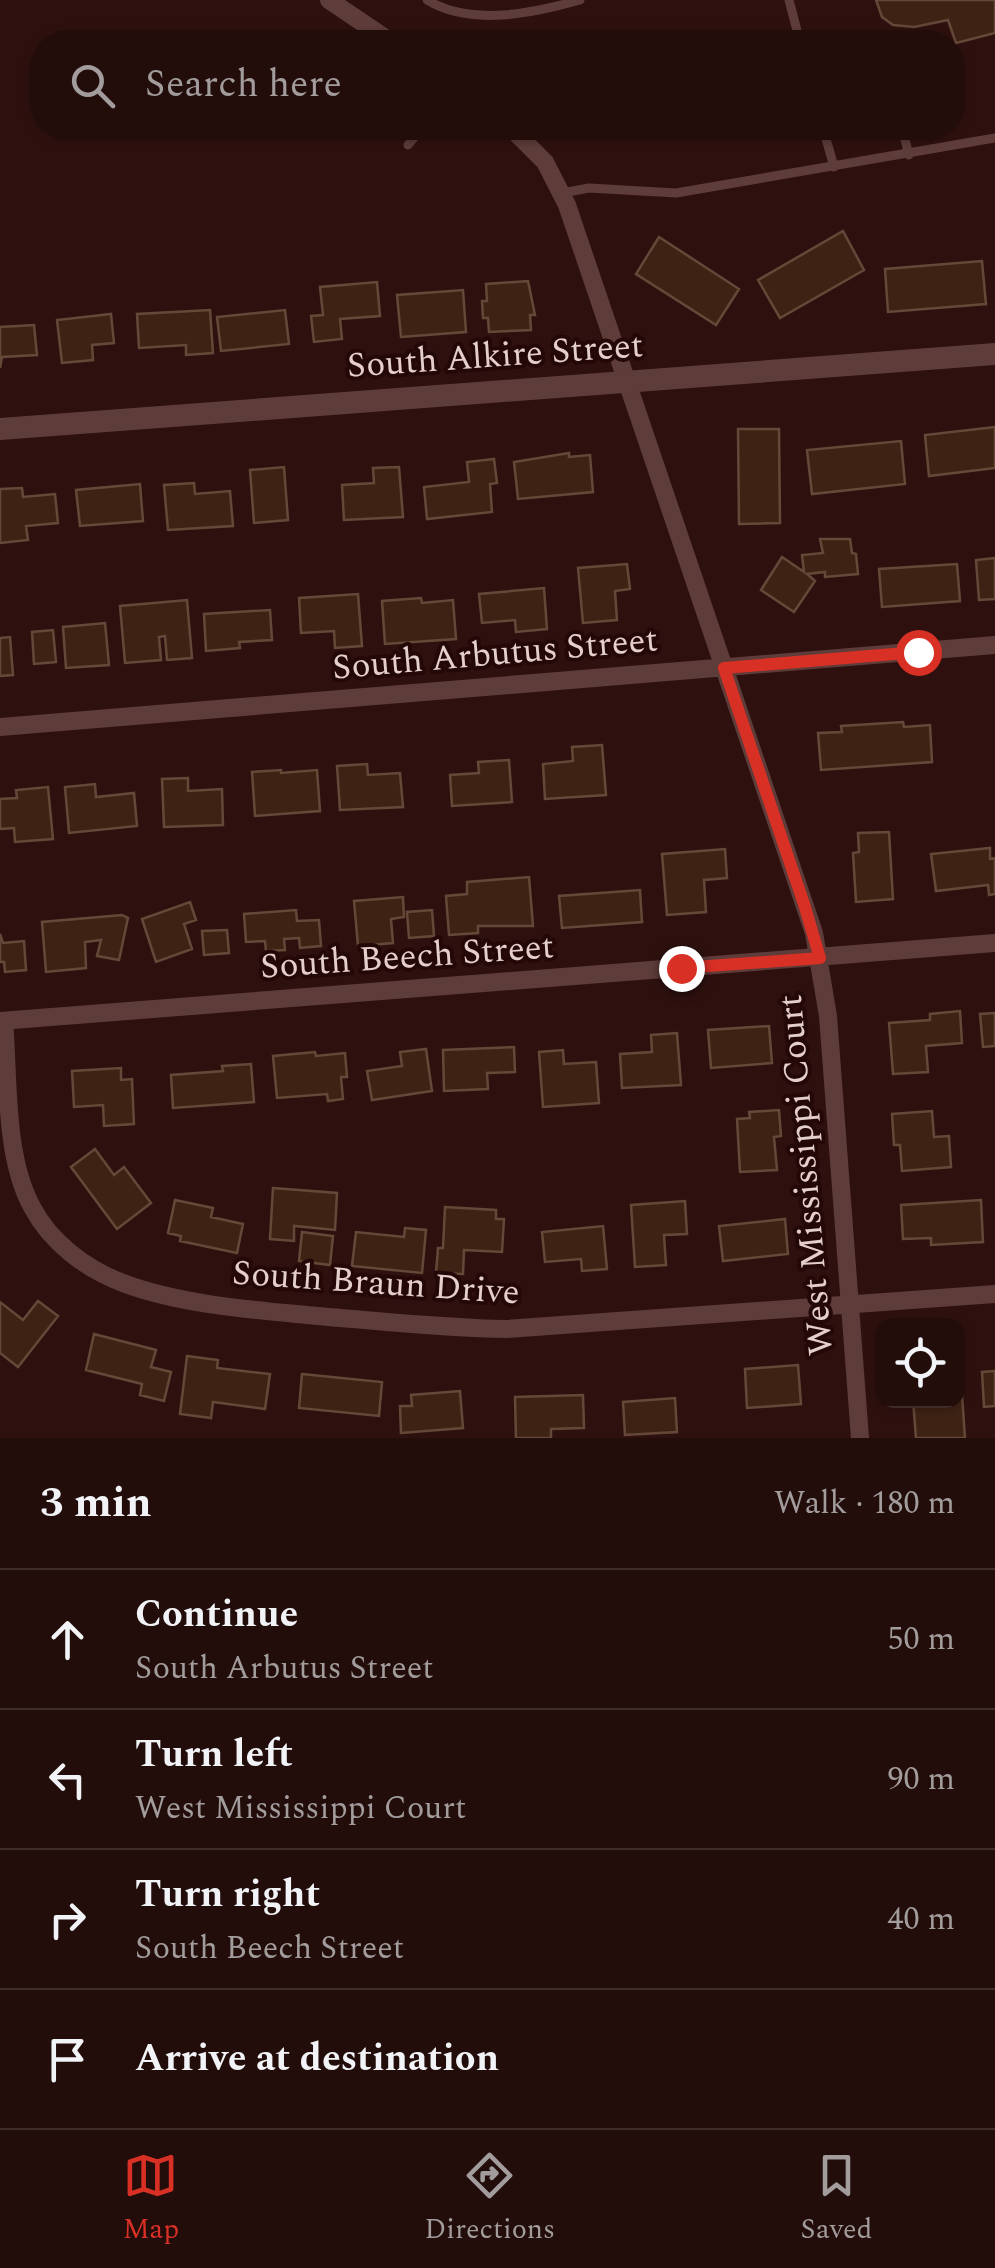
<!DOCTYPE html>
<meta charset="utf-8">
<style>
body{margin:0;font-family:Spectral,serif;background:#2e1b19;color:#f1f3f6}
.controls{position:absolute;right:30px;bottom:30px;display:grid;overflow:hidden;border-radius:20px;box-shadow:0 2px 8px #0004}
.controls button{width:90px;height:90px;display:grid;place-items:center;padding:0;border:0;border-bottom:2px solid #3f2d2c;background:#220d0b;color:#f1f3f6;font:50px sans-serif}
.stop{position:absolute;width:30px;height:30px;margin:-22px;border:8px solid #d93025;border-radius:50%;background:#fff}
.stop.end{background:#d93025;border-color:#fff;box-shadow:0 2px 10px #0008}
.list{margin:0;padding:0;list-style:none}
h2{display:flex;justify-content:space-between;align-items:center;height:130px;margin:0;padding:0 40px;font-size:42px}
h2 small{font-size:32px;font-weight:400;color:#a29c9d}
.list li{display:grid;grid-template-columns:65px 1fr auto;gap:30px;align-items:center;box-sizing:border-box;height:140px;padding:0 40px;border-top:2px solid #3f2d2c}
.list b{display:block;font-size:38px;white-space:nowrap}
.list p{margin:0;font-size:32px;white-space:nowrap;color:#a29c9d}
.list em{font-size:32px;font-style:normal;color:#a29c9d}
.icon{flex:none;width:55px;height:55px;fill:none;stroke:currentColor;stroke-width:2;stroke-linecap:round;stroke-linejoin:round}
.map{position:relative;flex:none;width:995px;height:1438px;overflow:hidden}
.search{position:absolute;background:#220d0b;box-shadow:0 2px 8px #0004;left:30px;right:30px;top:30px;height:110px;display:flex;align-items:center;gap:25px;box-sizing:border-box;padding:0 35px;border-radius:40px;color:#a29c9d;font-size:38px}
.sheet{height:690px;background:#220d0b}
nav{display:flex;justify-content:space-around;align-items:center;box-sizing:border-box;height:140px;border-top:2px solid #3f2d2c;background:#220d0b;font-size:28px;color:#a29c9d}
nav a{display:grid;justify-items:center;gap:5px}
nav .on{color:#d93025}
.map>svg:first-child{display:block}
.building{fill:#3e2314;stroke:#664838;stroke-width:2.5}
.lines{fill:none;stroke-linecap:round;stroke-linejoin:round}
.service{stroke:#5e3c39;stroke-width:9}
.minor{stroke:#5e3c39;stroke-width:18}
.tertiary{stroke:#5e3c39;stroke-width:22}
.route{stroke:#d93025;stroke-width:12}
.labels{text-anchor:middle;dominant-baseline:central;stroke-width:8;stroke-linejoin:round;paint-order:stroke}
.street-label{font-size:35px;fill:#e4cfcc;stroke:#240807}
</style>
<div class="map">
<svg width="995" height="1438" viewBox="0 0 995 1438">
<rect width="100%" height="100%" fill="#2e110f"/>
<!-- building -->
<path class="building" d="M876 0H995V33L956 43 948 20 914 27 893 25 882 17Z
M843 231 864 270 780 318 758 280Z
M659 237 739 289 716 325 636 274Z
M982 261 986 304 888 312 885 269Z
M528 281 535 315H530L531 330 489 332 488 318H483L482 301H487L486 284Z
M377 282 380 316 340 319 342 339 314 342 311 316 323 315 320 287Z
M463 290 466 332 401 337 397 295Z
M210 310 213 353 186 355V345L139 348 137 314Z
M285 310 289 344 221 351 217 317Z
M111 314 114 343 92 345 93 360 62 363 57 320Z
M34 325 37 355 2 357 0 368V327Z
M995 427V468L929 476 925 435Z
M738 429H779L780 523 739 524Z
M901 441 905 484 812 494 807 450Z
M569 453V457L590 455 593 492 518 499 514 462Z
M494 459 497 483 490 484 492 512 427 519 424 487 469 482 467 462Z
M284 467 288 520 254 523 250 470Z
M399 467 403 517 344 520 342 485 374 483 373 468Z
M194 483 195 494 230 491 233 526 168 530 164 485Z
M140 484 143 521 80 526 76 490Z
M22 488 23 497 55 494 58 523 26 526 28 540 0 543V489Z
M820 539H850L852 553 856 554 858 574 825 577V572L807 574 815 581 794 612 761 590 782 557 804 572 802 555 823 553Z
M995 558V599L979 600 976 560Z
M627 564 630 589 615 591 617 620 583 623 578 568Z
M957 564 960 601 882 607 879 569Z
M544 588 547 629 516 632 515 620 482 623 479 594Z
M358 594 362 646 335 648 334 631 301 633 299 598Z
M421 598 422 603 453 600 456 639 385 644 382 601Z
M187 600 192 658 167 660 165 636 159 637 161 660 125 663 120 606Z
M270 610 272 640 239 642 240 648 206 651 204 614Z
M105 623 109 665 66 668 63 627Z
M53 630 56 662 34 664 32 632Z
M10 637 13 675 0 676V638Z
M903 722 904 727 930 725 932 762 821 770 818 733 842 732 841 726Z
M602 745 606 795 545 799 543 764 573 761 572 747Z
M509 760 512 802 452 806 450 775 479 773 478 762Z
M367 764 368 775 400 773 403 807 340 810 337 766Z
M281 770V773L317 770 320 811 255 816 252 772Z
M188 778V791L222 789 223 825 164 827 162 779Z
M95 784 96 797 134 793 137 826 69 833 65 787Z
M48 787 53 839 15 842 14 828 0 829V799L17 798 16 790Z
M889 832 893 899 856 902 853 853 859 852 858 833Z
M990 848V859L995 858V894L989 895 988 885 936 891 931 854Z
M725 849 727 878 704 880 706 912 667 915 662 854Z
M529 877 533 926H478V933L449 935 446 896 467 894V882Z
M640 890 642 922 562 928 559 896Z
M403 897 404 917 391 919 393 943 358 946 354 901Z
M190 902 196 920 184 924 192 949 156 962 142 919Z
M296 910 297 921 319 920 321 946 300 948 299 938 284 939 285 950 266 951 265 941 246 942 244 914Z
M432 910 434 936 409 938 407 912Z
M122 915 128 918 119 960 97 956 101 940 85 942 86 968 46 972 42 922Z
M227 930 229 953 204 955 202 931Z
M0 934 3 943 24 941 26 970 5 972 4 962H0Z
M960 1011 962 1043 926 1046 928 1072 893 1074 889 1023 930 1020V1014Z
M995 1013V1046L983 1047 980 1014Z
M769 1026 772 1063 711 1068 708 1030Z
M677 1033 681 1085 622 1088 620 1054 652 1052 651 1035Z
M514 1047 515 1072 487 1073 488 1089 444 1091 443 1050Z
M426 1049 432 1091 372 1100 367 1071 402 1066 400 1052Z
M563 1050 564 1064 596 1062 599 1103 543 1107 539 1052Z
M315 1052 316 1056 345 1053 347 1077H341L343 1099 328 1101 327 1094 277 1098 273 1056Z
M251 1064 254 1102 173 1108 171 1075 223 1071 222 1066Z
M121 1068V1080L132 1079 134 1124 104 1126 103 1105 74 1107 72 1071Z
M779 1110 781 1136 774 1137 777 1170 740 1172 737 1119 750 1118 749 1112Z
M932 1111 934 1137 949 1136 951 1167 902 1171 900 1145H894L892 1114Z
M95 1149 114 1175 124 1167 151 1203 117 1229 71 1167Z
M273 1188 337 1193 335 1230 294 1226V1241L270 1239Z
M175 1200 213 1208 211 1217 243 1224 237 1253 180 1241 181 1236 168 1233Z
M981 1200 983 1242 931 1245V1238L903 1239 901 1205Z
M685 1201 687 1234 664 1235 666 1265 635 1267 631 1205Z
M445 1207 496 1210V1219H504L502 1252 464 1250 463 1274 436 1273 438 1248H443Z
M785 1219 788 1254 723 1261 719 1226Z
M603 1226 607 1269 582 1271 581 1259 545 1262 542 1232Z
M405 1228 426 1230 422 1273 352 1266 356 1232 404 1237Z
M302 1232 333 1236 330 1265 299 1261Z
M38 1301 58 1316 18 1367 0 1353V1302L23 1320Z
M94 1334 156 1350 151 1367 171 1372 164 1401 140 1395 142 1384 86 1370Z
M187 1356 218 1360 217 1368 270 1374 265 1409 213 1402 211 1418 180 1414Z
M798 1365 801 1404 747 1408 745 1369Z
M995 1371V1406L984 1407 982 1372Z
M302 1374 382 1382 379 1416 299 1408Z
M460 1391 463 1428 401 1433 400 1406H412L411 1395Z
M583 1395 584 1428 551 1429V1438H516L515 1397Z
M958 1395H962L965 1438H916L913 1400H958Z
M675 1398 677 1432 625 1435 623 1402Z"/>
<g class="lines">
<!-- service -->
<path class="service" d="M427 0C471 27 534 13 580 0
M789 0 800 42
M823 128 834 167
M902 128 909 155
M408 145 422 128
M562 193 589 188 676 193 995 138"/>
<!-- minor -->
<path class="minor" d="M329 0 391 42
M511 128 545 162 567 205 814 933 828 1016 860 1438
M0 727 995 645
M0 1021 995 943
M4 1021C9 1079 4 1156 32 1207 51 1243 86 1269 123 1283 181 1305 256 1310 317 1316 380 1321 443 1328 506 1329L995 1294"/>
<!-- tertiary -->
<path class="tertiary" d="M0 429 995 354"/>
</g>
<g class="lines">
<!-- route -->
<path class="route" d="M681 968 820 958 804 904 724 668 918 652"/>
</g>
<g class="labels">
<!-- street labels -->
<g class="street-label">
<text transform="translate(495 356) rotate(-4)">South Alkire Street</text>
<text transform="translate(495 654) rotate(-5)">South Arbutus Street</text>
<text transform="translate(407 957) rotate(-4)">South Beech Street</text>
<text transform="translate(806 1175) rotate(-95)">West Mississippi Court</text>
<text transform="translate(376 1283) rotate(4)">South Braun Drive</text>
</g>
</g>
</svg>
<div class="controls">
<button><svg class="icon" aria-label="locate" viewBox="0 0 24 24"><circle cx="12" cy="12" r="6"/><path d="M12 2v4M12 18v4M2 12h4M18 12h4"/></svg></button>
</div>
<div class="stop" style="left:918px;top:652px"></div>
<div class="stop end" style="left:681px;top:968px"></div>
<div class="search"><svg class="icon" aria-label="search" viewBox="0 0 24 24"><circle cx="10" cy="10" r="6"/><path d="M15 15l6 6"/></svg>Search here</div>
</div>
<section class="sheet">
<h2>3 min<small>Walk · 180 m</small></h2>
<ul class="list">
<li><svg class="icon" aria-label="ahead" viewBox="0 0 24 24"><path d="M12 20V5M6 11l6-6 6 6"/></svg><div><b>Continue</b><p>South Arbutus Street</p></div><em>50 m</em></li>
<li><svg class="icon" aria-label="left" viewBox="0 0 24 24"><path d="M17 20v-9H6M10 6l-5 5 5 5"/></svg><div><b>Turn left</b><p>West Mississippi Court</p></div><em>90 m</em></li>
<li><svg class="icon" aria-label="right" viewBox="0 0 24 24"><path d="M7 20v-9h11M14 6l5 5-5 5"/></svg><div><b>Turn right</b><p>South Beech Street</p></div><em>40 m</em></li>
<li><svg class="icon" aria-label="arrive" viewBox="0 0 24 24"><path d="M6 21V4h12l-3 4 3 4H6"/></svg><div><b>Arrive at destination</b></div></li>
</ul>
</section>
<nav>
<a class="on"><svg class="icon" aria-label="map" viewBox="0 0 24 24"><path d="M3 6l6-2 6 2 6-2v14l-6 2-6-2-6 2zM9 4v14M15 6v14"/></svg>Map</a>
<a><svg class="icon" aria-label="directions" viewBox="0 0 24 24"><path d="M12 3l9 9-9 9-9-9zM9 14v-3h6M13 9l2 2-2 2"/></svg>Directions</a>
<a><svg class="icon" aria-label="saved" viewBox="0 0 24 24"><path d="M7 4h10v16l-5-4-5 4z"/></svg>Saved</a>
</nav>
